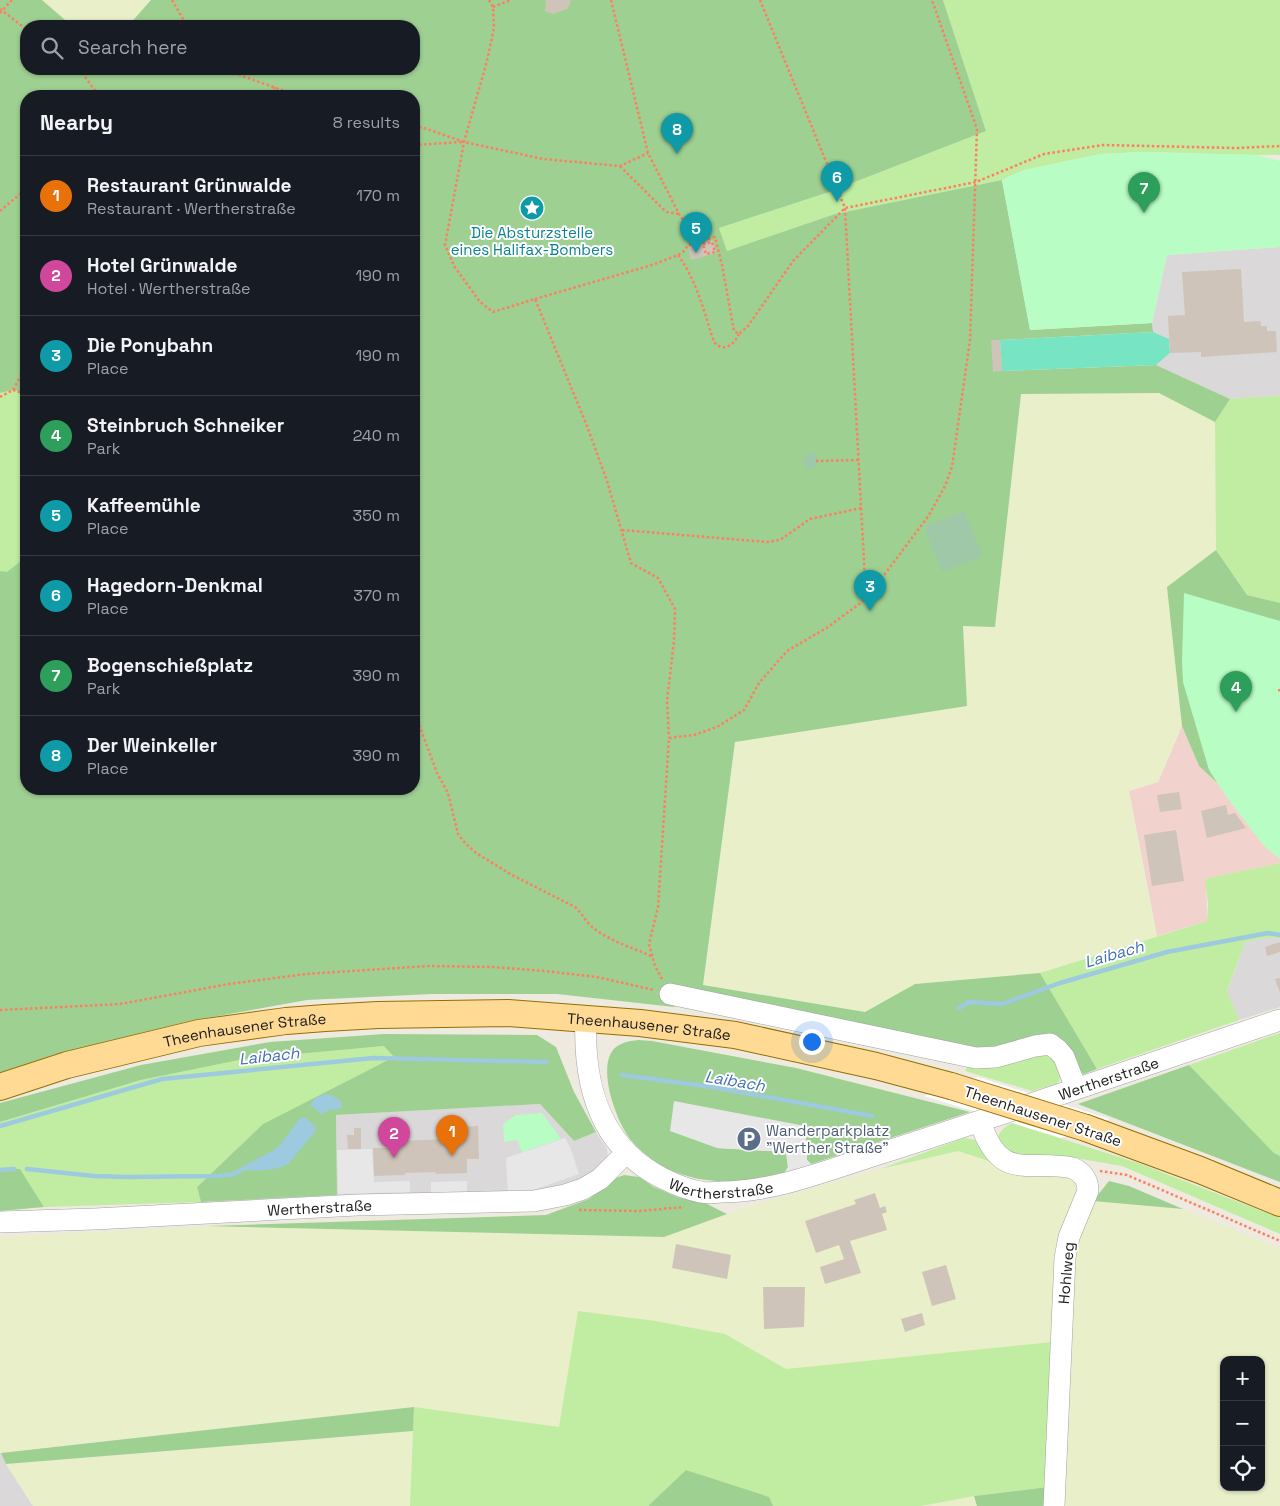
<!DOCTYPE html>
<meta charset="utf-8">
<style>
body{margin:0;font-family:"Space Grotesk",sans-serif;background:#20242c;color:#f1f3f6}
.controls{position:absolute;right:15px;bottom:15px;display:grid;overflow:hidden;border-radius:10px;box-shadow:0 1px 4px #0004}
.controls button{width:45px;height:45px;display:grid;place-items:center;padding:0;border:0;border-bottom:1px solid #363941;background:#171b24;color:#f1f3f6;font:25px sans-serif}
.you{position:absolute;left:811px;top:1041px;width:18px;height:18px;margin:-12px;border:4px solid #fff;border-radius:50%;background:#1a73e8;box-shadow:0 0 0 8px #1a73e833}
.badge{display:grid;place-items:center;width:32px;height:32px;border-radius:50%;background:#db2777;color:#fff;font-size:16px;font-weight:700}
.pin{position:absolute;translate:-50% -41px;filter:drop-shadow(0 1px 2px #0008)}
.pin::after{content:'';position:absolute;top:26px;width:18px;height:15px;background:inherit;clip-path:polygon(0 0,100% 0,50% 100%)}
.list{margin:0;padding:0;list-style:none}
h2{display:flex;justify-content:space-between;align-items:center;height:65px;margin:0;padding:0 20px;font-size:21px}
h2 small{font-size:16px;font-weight:400;color:#9ea1a6}
.list li{display:grid;grid-template-columns:32px 1fr auto;gap:15px;align-items:center;box-sizing:border-box;height:80px;padding:0 20px;border-top:1px solid #363941}
.list b{display:block;font-size:19px;white-space:nowrap}
.list p{margin:0;font-size:16px;white-space:nowrap;color:#9ea1a6}
.list em{font-size:16px;font-style:normal;color:#9ea1a6}
.icon{flex:none;width:28px;height:28px;fill:none;stroke:currentColor;stroke-width:2;stroke-linecap:round;stroke-linejoin:round}
.map{position:relative;flex:none;width:1280px;height:1506px;overflow:hidden}
.search{position:absolute;background:#171b24;box-shadow:0 1px 4px #0004;left:20px;top:20px;width:400px;height:55px;display:flex;align-items:center;gap:12px;box-sizing:border-box;padding:0 18px;border-radius:20px;color:#9ea1a6;font-size:19px}
.panel{position:absolute;background:#171b24;box-shadow:0 1px 4px #0004;left:20px;top:90px;width:400px;height:705px;border-radius:20px}
.map>svg:first-child{display:block}
.residential{fill:#dad8d8}
.commercial{fill:#f1d2cd}
.farmland{fill:#e9efc9;fill-rule:evenodd}
.grass{fill:#c0eda1}
.forest{fill:#9ed091}
.cemetery{fill:#9fc8a9}
.park{fill:#b8fdc4}
.pitch{fill:#77e4c3}
.parking{fill:#e7e7e7}
.water{fill:#9dcadf}
.pier{fill:#fff}
.lines{fill:none;stroke-linecap:round;stroke-linejoin:round}
.stream{stroke:#9dcadf;stroke-width:4.5}
.building{fill:#cec4b9}
.minor-casing{stroke:#a2a2a2;stroke-width:22}
.major-casing{stroke:#936f00;stroke-width:28}
.path{stroke:#ff7e60;stroke-width:2.5;stroke-dasharray:2.5 2.5;stroke-linecap:butt}
.minor{stroke:#fff;stroke-width:21}
.major{stroke:#ffda94;stroke-width:26}
.major-bridge-casing{stroke:#936f00;stroke-width:28;stroke-linecap:butt}
.major-bridge{stroke:#ffda94;stroke-width:26}
.labels{text-anchor:middle;dominant-baseline:central;stroke-width:4;stroke-linejoin:round;paint-order:stroke}
.culture-label{font-size:15px;fill:#0d838f;stroke:#fff}
.street-label{font-size:15px;fill:#1b1b1b;stroke:#fff}
.service-label{font-size:15px;fill:#4e5e75;stroke:#fff;text-anchor:start}
.water-label{font-size:16px;font-style:italic;fill:#4270b1;stroke:#fff}
</style>
<div class="map">
<svg width="1280" height="1506" viewBox="0 0 1280 1506">
<rect width="100%" height="100%" fill="#eeeae0"/>
<!-- residential -->
<path class="residential" d="M1280 247V396L1230 399 1156 365 1170 353 1169 339 1153 332 1152 323 1167 255Z
M1266 938H1280V1007L1239 1020 1227 992 1245 942Z
M540 1104 574 1141 596 1132 607 1149 608 1158 605 1165 574 1184 527 1195H337L336 1115Z
M0 1453H1L6 1464 33 1506H0Z"/>
<!-- commercial -->
<path class="commercial" d="M1182 726 1199 766 1239 803 1280 851V863L1206 879 1207 921 1157 936 1129 791 1158 782Z"/>
<!-- farmland -->
<path class="farmland" d="M42 0H151L128 26H72Z
M1159 392 1215 422 1216 550 1167 588 1182 726 1158 782 1129 791 1157 936 1040 973 915 984 865 1012 703 985 735 742 966 706 963 626 995 627 1021 394Z
M958 1151 995 1163 1072 1177 1079 1188 1052 1342 786 1369 725 1334 579 1311 559 1427 414 1407 0 1453V1237L207 1226 664 1237 740 1209 880 1169Z
M1093 1201 1183 1209 1280 1249V1506H1059L1071 1252ZM1224 1360H1261V1487H1224Z
M413 1431 410 1506H33L6 1464Z
M974 1496 977 1506H921Z"/>
<!-- grass -->
<path class="grass" d="M943 0H1280V155H1256L1143 152 1101 154 1024 170 1002 180 835 214 727 252 719 228 829 192 986 131Z
M13 390 26 393V557L7 573 0 571V393Z
M1280 396V603L1247 595 1216 550 1215 422 1230 399Z
M1280 863V938H1266L1245 942 1227 991 1239 1020 1097 1069 1040 973 1207 921 1208 904 1205 879Z
M1280 1033V1156L1274 1153 1189 1065Z
M385 1046 394 1057 263 1124 197 1187 201 1202 44 1207 20 1169 0 1168V1122L141 1080 244 1059Z
M1051 1053 1061 1077 1057 1084 1032 1091 965 1071 967 1067H977Z
M1012 1123 1138 1163 1280 1218V1234L1122 1166 1081 1159 1017 1160 997 1142C998 1132 1003 1128 1012 1123Z
M964 1138 975 1140 995 1163 958 1151 880 1169Z
M578 1311 655 1321 725 1334 786 1369 1052 1342 1048 1487 974 1496 921 1506H773L768 1497 686 1470 648 1506H410L414 1407 559 1427Z"/>
<!-- forest -->
<path class="forest" d="M0 0H42L72 26H26V69H414V26H128L151 0H943L986 131 829 192 719 228 727 251 835 214 1002 180 1030 330 1152 323 1153 332 1000 340 1002 371 1156 365 1230 399 1215 422 1159 393 1021 394 995 627 963 626 967 706 735 742 703 985 865 1012 915 984 1040 973 1097 1069 1084 1074 1077 1071 1067 1053 970 1051 695 991 674 1007 557 994H432L307 1000 190 1021 56 1054 0 1073V571L7 572 26 557V789H414V96H26V393L13 390 0 393Z
M1216 550 1247 595 1280 603V851L1239 803 1199 766 1182 726 1167 587Z
M384 1034 537 1035 556 1047 574 1092 596 1132 574 1141 540 1104 336 1115 337 1195 201 1202 197 1187 263 1124 394 1057 384 1046 244 1059 141 1080 0 1122V1103L141 1065 270 1042Z
M638 1040 652 1041 796 1068 970 1112 811 1164 807 1160 805 1126 717 1148 786 1152 788 1167 785 1172C745 1183 705 1187 666 1168 653 1161 639 1150 630 1139 616 1121 595 1064 616 1047 623 1042 630 1041 638 1040Z
M1189 1065 1274 1153 1280 1156V1182L1078 1104Z
M0 1168 20 1169 44 1207 0 1211Z
M624 1175 639 1177 654 1187 677 1197 705 1203 727 1214 664 1237 207 1226 546 1215 589 1199 616 1178Z
M1109 1181 1129 1186 1183 1209 1093 1201Z
M414 1407 413 1431 6 1464 1 1453Z
M686 1470 769 1497 773 1506H648Z
M1048 1487 1047 1506H977L974 1496Z"/>
<!-- cemetery -->
<path class="cemetery" d="M816 453 817 468 805 469 804 454Z
M964 511 982 556 942 572 924 527Z"/>
<!-- park -->
<path class="park" d="M1143 152 1256 155 1280 161V247L1167 255 1152 323 1030 330 1002 180 1024 170 1101 154Z
M1184 593 1280 621V859L1264 846 1225 795 1209 770 1183 682 1182 662Z
M542 1113 561 1139 522 1152 517 1140 504 1142 503 1124 516 1115Z"/>
<!-- pitch -->
<path class="pitch" d="M1153 332 1169 339 1170 353 1156 365 1002 371 1000 340Z"/>
<!-- parking -->
<path class="parking" d="M674 1101 805 1126 807 1160 811 1164 785 1172 788 1167 786 1152 717 1148 670 1131Z
M565 1138 571 1149 579 1174 522 1194H508L506 1158Z
M372 1149 374 1182 410 1181V1192L338 1194 337 1150Z
M467 1181V1192L431 1193V1182Z"/>
<!-- water -->
<path class="water" d="M325 1094C333 1096 342 1098 342 1107 337 1111 329 1108 321 1114L310 1105 315 1098Z
M300 1118H306L316 1127 315 1132 289 1163C277 1171 255 1172 241 1169L242 1167 272 1151 280 1145Z"/>
<!-- pier -->
<path class="pier" d="M978 1077 1110 1119 1061 1138 924 1096Z"/>
<g class="lines">
<!-- stream -->
<path class="stream" d="M959 1008 969 1002 1002 1004 1060 983 1167 952 1268 933 1280 935
M622 1075 712 1087 872 1116
M0 1126 162 1079 373 1058 547 1062
M27 1169 94 1176 127 1177 218 1176 234 1174 245 1168
M0 1170 14 1169"/>
</g>
<!-- building -->
<path class="building" d="M546 0H570L571 2 567 9 553 14 545 11Z
M713 240 716 253 691 260 688 247Z
M1241 269 1244 322 1260 321 1261 326H1267V331H1276L1277 352 1201 357V352L1170 353 1168 316 1185 315 1182 272Z
M991 340H1000L1002 371 993 372Z
M1179 792 1182 809 1160 812 1157 795Z
M1226 805 1228 815 1235 813 1246 828 1207 838 1201 811Z
M1176 830 1184 881 1152 886 1144 835Z
M1280 942V952L1267 956 1265 947Z
M1280 978V993L1275 979Z
M478 1126 479 1159H467V1173L436 1174 435 1172 405 1173V1175L374 1176 373 1148H394V1141L452 1139 451 1127Z
M354 1128H361V1149H348L347 1135H354Z
M875 1193 880 1208 885 1206 887 1212 882 1214 887 1230 850 1241 861 1273 825 1284 820 1267 844 1259 839 1245 816 1253 805 1221 856 1204 854 1200Z
M676 1244 731 1255 727 1279 672 1268Z
M946 1265 956 1299 932 1306 922 1272Z
M763 1287H805L804 1327 764 1329Z
M922 1313 925 1325 905 1332 901 1319Z"/>
<g class="lines">
<defs>
<g id="minor">
<path d="M670 994 976 1058 996 1057 1035 1046 1050 1044 1058 1050 1064 1057 1076 1088"/>
<path id="s1" d="M586 1018C583 1084 599 1146 662 1178 674 1184 688 1190 701 1192 708 1194 715 1192 722 1192 776 1192 833 1168 885 1152 1017 1110 1148 1064 1280 1020"/>
<path d="M980 1122C1001 1183 1026 1159 1073 1168 1083 1173 1088 1180 1088 1191L1069 1237 1065 1258 1054 1506"/>
<path id="s2" d="M0 1222 95 1219 357 1205 534 1201 565 1195 583 1189 600 1179 626 1153"/>
</g>
<g id="major">
<path id="s3" d="M0 1087 67 1065 199 1033 286 1021 325 1018 378 1015 508 1013 640 1023 735 1035 876 1066 951 1086"/>
<path d="M1086 1128 1200 1170 1280 1203"/>
</g>
</defs>
<!-- minor casing -->
<use href="#minor" class="minor-casing"/>
<!-- major casing -->
<use href="#major" class="major-casing"/>
<!-- path -->
<path class="path" d="M172 0 187 26
M489 0 493 7 494 28 487 61 464 142 445 245 454 266 480 302 493 312 535 299 587 426 607 481 631 563 658 578 675 609 674 641 667 701 669 738
M611 0 648 153 679 214 698 241
M760 0 845 208 866 599
M493 7 511 0
M0 9 26 29
M0 13 12 0
M79 69 99 96
M230 69 242 76 299 96
M266 96 275 87
M414 126 424 128 464 142 543 159 620 166 648 153
M414 145 462 142
M620 166 662 208 667 212 679 214
M0 211 26 189
M702 241 706 254 715 252 712 242 703 244
M678 255C697 281 704 312 714 342 723 353 734 345 739 334
M535 299 652 265 678 255 684 251 688 245 715 237 722 265 734 331 739 334 748 326 793 261 845 208 976 182 1044 154 1103 145 1237 148 1280 146
M13 390 26 394
M0 397 13 390 26 366
M816 461 859 460
M622 530 767 542 780 540 810 519 861 508
M1279 689 1280 693
M414 711 437 773 448 793 458 834 465 843 476 853 512 875 575 907C581 912 584 919 590 925 606 940 631 947 651 956
M662 979 655 966 649 944 658 907 669 738 694 735 717 727 744 710 759 683 787 651 828 627 866 599 929 515 945 486 952 467 970 340 977 129 932 0
M0 1010 120 1004 229 984 306 974 428 966 493 967 545 971 597 977 654 990
M1100 1171 1127 1175 1280 1241
M579 1210 639 1211 684 1207"/>
<!-- minor -->
<use href="#minor" class="minor"/>
<!-- major -->
<use href="#major" class="major"/>
<defs>
<path id="major-bridge" d="M951 1086 1086 1128"/>
</defs>
<!-- major-bridge casing -->
<use href="#major-bridge" class="major-bridge-casing"/>
<!-- major-bridge -->
<use href="#major-bridge" class="major-bridge"/>
</g>
<!-- icons -->
<defs>
<symbol id="sight-disc" viewBox="-11 -11 22 22"><circle r="9.5" fill="#0f9aa8" stroke="#fff"/><path d="M0-6L1.8-2.2L6-1.7L2.9 1.2L3.7 5.4L0 3.3L-3.7 5.4L-2.9 1.2L-6-1.7L-1.8-2.2Z" fill="#fff"/></symbol>
<symbol id="parking-disc" viewBox="-11 -11 22 22"><circle r="9.5" fill="#5c6f8a" stroke="#fff"/><path d="M-3.5-5.5H1a3.5 3.5 0 0 1 0 7H-1V5.5H-3.5ZM-1-3.4V-.6H.8a1.4 1.4 0 0 0 0-2.8Z" fill="#fff"/></symbol>
</defs>
<g fill-rule="evenodd">
<use href="#sight-disc" x="518" y="194" width="28" height="28"/>
<use href="#parking-disc" x="735" y="1125" width="28" height="28"/>
</g>
<g class="labels">
<!-- culture labels -->
<g class="culture-label">
<text x="532" y="232">Die Absturzstelle<tspan x="532" dy="17">eines Halifax-Bombers</tspan></text>
</g>
<!-- street labels -->
<g class="street-label">
<text stroke="none"><textPath href="#s3" startOffset="658">Theenhausener Straße</textPath></text>
<text stroke="none"><textPath href="#s3" startOffset="252">Theenhausener Straße</textPath></text>
<text stroke="none"><textPath href="#s1" startOffset="655">Wertherstraße</textPath></text>
<text transform="translate(1043 1116) rotate(18)">Theenhausener Straße</text>
<text stroke="none"><textPath href="#s1" startOffset="250">Wertherstraße</textPath></text>
<text stroke="none"><textPath href="#s2" startOffset="320">Wertherstraße</textPath></text>
<text transform="translate(1066 1273) rotate(-85)">Hohlweg</text>
</g>
<!-- service labels -->
<g class="service-label">
<text x="766" y="1130">Wanderparkplatz<tspan x="766" dy="17">"Werther Straße"</tspan></text>
</g>
<!-- water labels -->
<g class="water-label">
<text transform="translate(1114 954) rotate(-16)">Laibach</text>
<text transform="translate(269 1056) rotate(-6)">Laibach</text>
<text transform="translate(735 1081) rotate(9)">Laibach</text>
</g>
</g>
</svg>
<div class="controls">
<button>+</button>
<button>−</button>
<button><svg class="icon" aria-label="locate" viewBox="0 0 24 24"><circle cx="12" cy="12" r="6"/><path d="M12 2v4M12 18v4M2 12h4M18 12h4"/></svg></button>
</div>
<div class="you"></div>
<div class="pin badge" style="left:452px;top:1156px;background:#e8710a">1</div>
<div class="pin badge" style="left:394px;top:1158px;background:#d1479c">2</div>
<div class="pin badge" style="left:870px;top:611px;background:#0f9aa8">3</div>
<div class="pin badge" style="left:1236px;top:712px;background:#2e9e5b">4</div>
<div class="pin badge" style="left:696px;top:253px;background:#0f9aa8">5</div>
<div class="pin badge" style="left:837px;top:202px;background:#0f9aa8">6</div>
<div class="pin badge" style="left:1144px;top:213px;background:#2e9e5b">7</div>
<div class="pin badge" style="left:677px;top:154px;background:#0f9aa8">8</div>
<div class="search"><svg class="icon" aria-label="search" viewBox="0 0 24 24"><circle cx="10" cy="10" r="6"/><path d="M15 15l6 6"/></svg>Search here</div>
<section class="panel">
<h2>Nearby<small>8 results</small></h2>
<ul class="list">
<li><span class="badge" style="background:#e8710a">1</span><div><b>Restaurant Grünwalde</b><p>Restaurant · Wertherstraße</p></div><em>170 m</em></li>
<li><span class="badge" style="background:#d1479c">2</span><div><b>Hotel Grünwalde</b><p>Hotel · Wertherstraße</p></div><em>190 m</em></li>
<li><span class="badge" style="background:#0f9aa8">3</span><div><b>Die Ponybahn</b><p>Place</p></div><em>190 m</em></li>
<li><span class="badge" style="background:#2e9e5b">4</span><div><b>Steinbruch Schneiker</b><p>Park</p></div><em>240 m</em></li>
<li><span class="badge" style="background:#0f9aa8">5</span><div><b>Kaffeemühle</b><p>Place</p></div><em>350 m</em></li>
<li><span class="badge" style="background:#0f9aa8">6</span><div><b>Hagedorn-Denkmal</b><p>Place</p></div><em>370 m</em></li>
<li><span class="badge" style="background:#2e9e5b">7</span><div><b>Bogenschießplatz</b><p>Park</p></div><em>390 m</em></li>
<li><span class="badge" style="background:#0f9aa8">8</span><div><b>Der Weinkeller</b><p>Place</p></div><em>390 m</em></li>
</ul>
</section>
</div>
